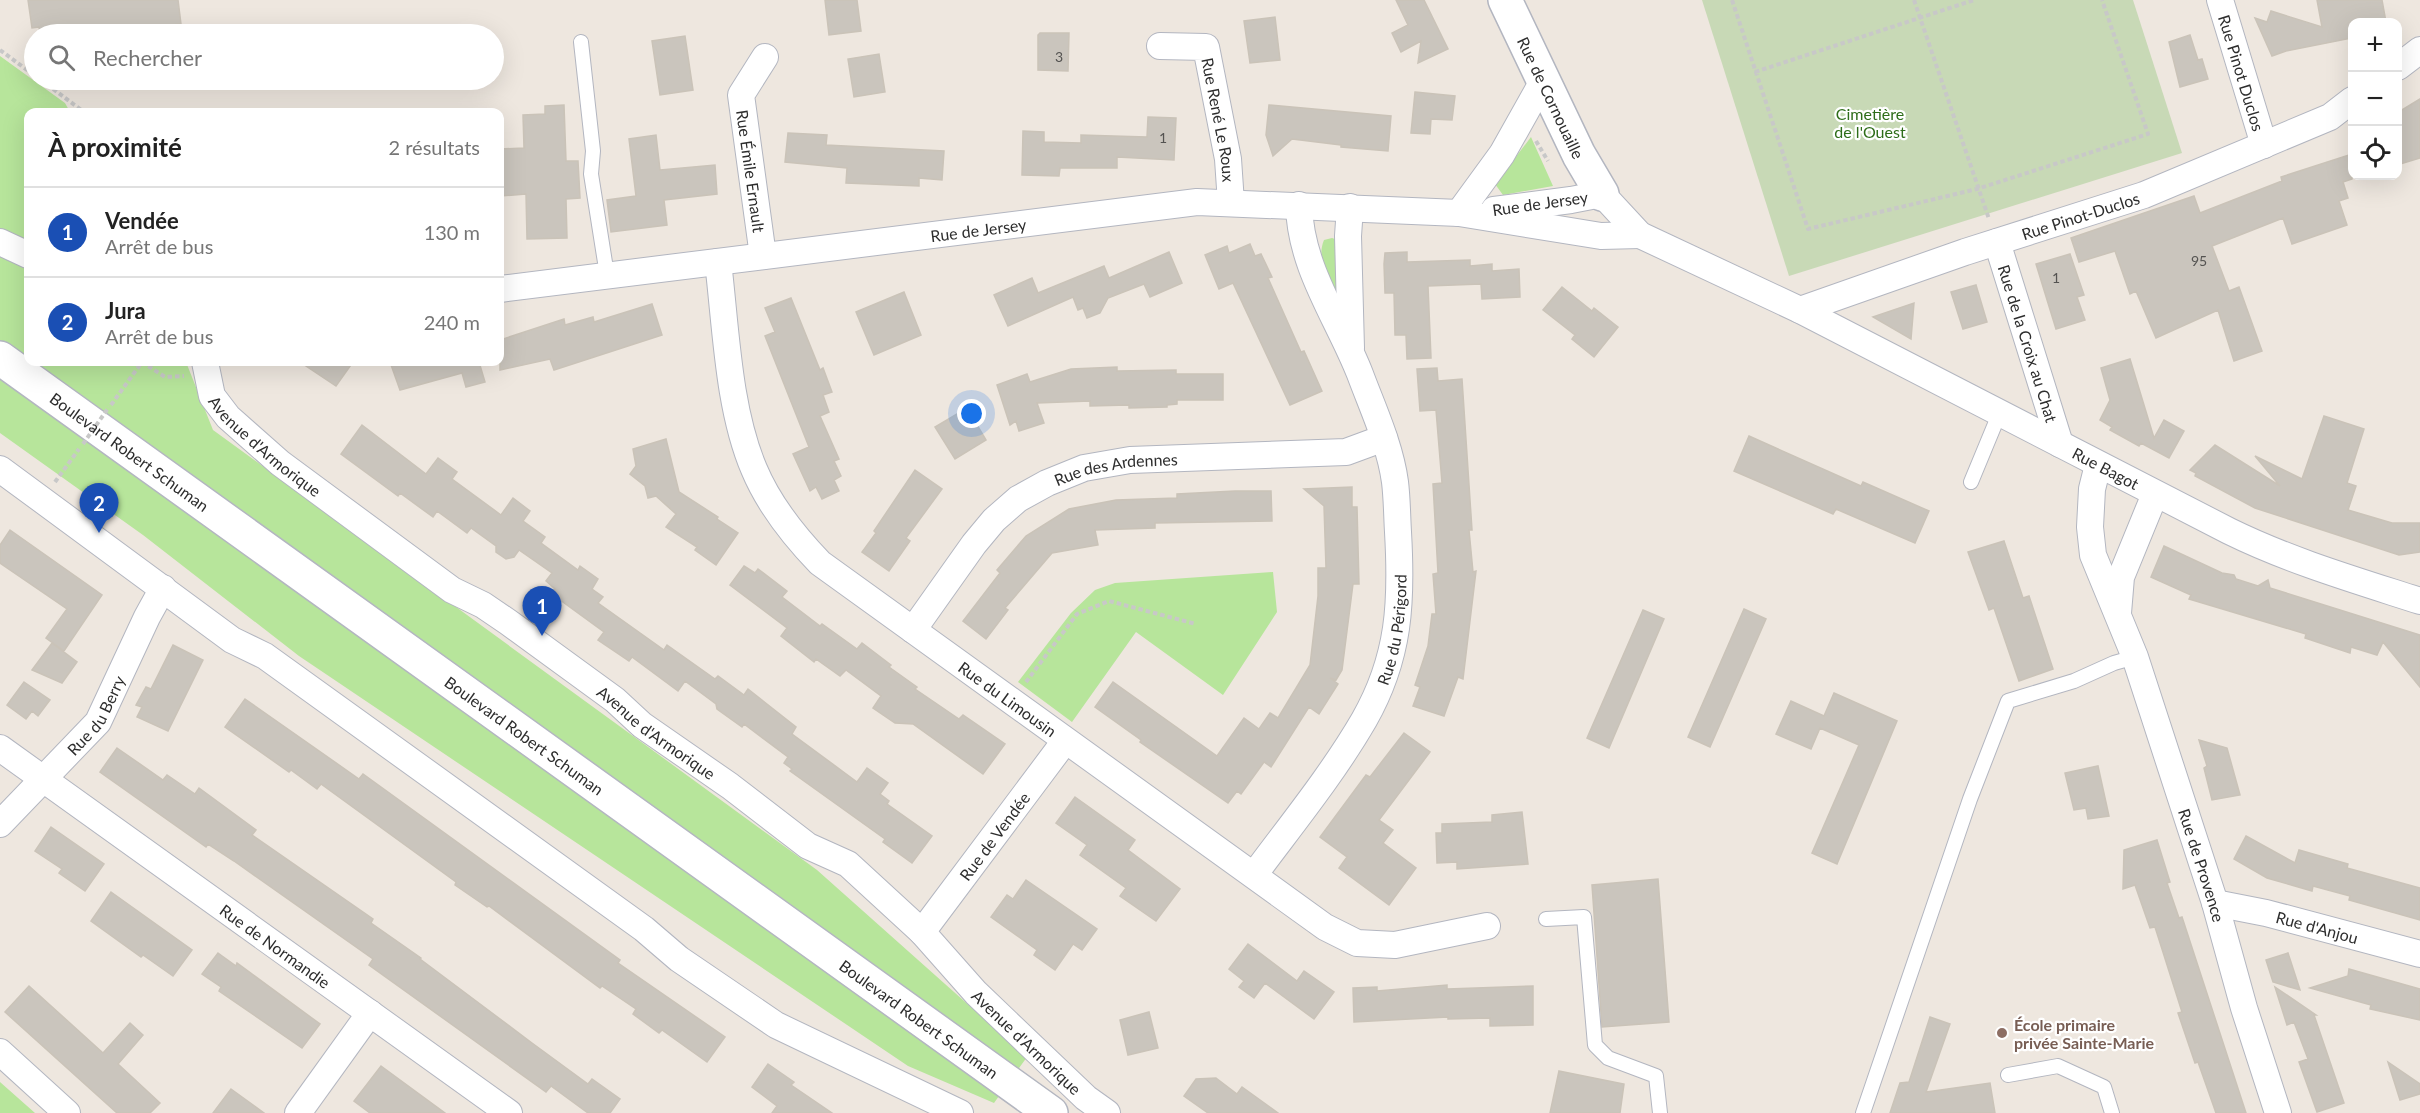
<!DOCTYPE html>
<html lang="fr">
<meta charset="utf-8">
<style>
body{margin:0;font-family:Lato,sans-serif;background:#f6f6f6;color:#222}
.controls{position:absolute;right:18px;top:18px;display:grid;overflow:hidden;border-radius:12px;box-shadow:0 6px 24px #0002}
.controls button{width:54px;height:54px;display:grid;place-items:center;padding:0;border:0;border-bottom:2px solid #e0e0e0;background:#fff;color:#222;font:30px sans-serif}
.you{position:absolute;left:972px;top:414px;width:21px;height:21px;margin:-15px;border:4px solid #fff;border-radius:50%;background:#1a73e8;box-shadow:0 0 0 9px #1a73e833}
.badge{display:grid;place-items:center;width:39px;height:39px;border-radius:50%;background:#b45309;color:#fff;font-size:20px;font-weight:700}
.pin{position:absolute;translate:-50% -50px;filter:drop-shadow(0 2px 3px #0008)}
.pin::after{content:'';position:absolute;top:32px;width:21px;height:18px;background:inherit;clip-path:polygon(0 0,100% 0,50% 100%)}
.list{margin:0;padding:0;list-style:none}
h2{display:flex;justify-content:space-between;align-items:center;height:78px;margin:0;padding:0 24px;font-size:26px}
h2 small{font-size:20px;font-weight:400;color:#767676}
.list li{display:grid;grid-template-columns:39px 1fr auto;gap:18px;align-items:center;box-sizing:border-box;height:90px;padding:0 24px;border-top:2px solid #e0e0e0}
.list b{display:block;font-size:22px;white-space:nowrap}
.list p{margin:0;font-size:20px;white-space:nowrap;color:#767676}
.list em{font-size:20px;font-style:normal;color:#767676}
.icon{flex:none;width:33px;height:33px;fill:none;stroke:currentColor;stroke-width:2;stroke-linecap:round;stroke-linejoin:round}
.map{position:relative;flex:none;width:2420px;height:1113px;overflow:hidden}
.search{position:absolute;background:#fff;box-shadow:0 6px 24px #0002;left:24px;top:24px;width:480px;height:66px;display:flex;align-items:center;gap:15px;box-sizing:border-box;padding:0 21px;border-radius:33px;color:#767676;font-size:22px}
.panel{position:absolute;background:#fff;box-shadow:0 6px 24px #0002;left:24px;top:108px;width:480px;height:258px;border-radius:12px}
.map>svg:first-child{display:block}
.green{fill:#b7e59b}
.cemetery{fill:#c8d9b6}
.building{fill:#cac5bd;stroke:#cac3b8;stroke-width:1.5}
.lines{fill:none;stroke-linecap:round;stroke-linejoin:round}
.lane-casing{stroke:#b3b6c0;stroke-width:16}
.street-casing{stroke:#b3b6c0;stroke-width:28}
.secondary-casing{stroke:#b3b6c0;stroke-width:36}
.path{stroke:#c8c8c8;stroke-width:4;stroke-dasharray:4.5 3;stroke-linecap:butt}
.lane{stroke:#fff;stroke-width:14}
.street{stroke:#fff;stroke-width:26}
.secondary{stroke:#fff;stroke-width:33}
.path-bridge{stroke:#c8c8c8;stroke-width:4;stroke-dasharray:4.5 3;stroke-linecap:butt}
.education-dot{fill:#8d6e63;stroke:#fff;stroke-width:2}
.labels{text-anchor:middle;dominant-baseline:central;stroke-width:4.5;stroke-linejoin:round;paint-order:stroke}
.number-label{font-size:14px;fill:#545351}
.street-label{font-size:16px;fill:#2d2d2d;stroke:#fff}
.park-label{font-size:16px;fill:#2e6d19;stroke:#fff}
.education-label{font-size:16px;font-weight:bold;fill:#785e54;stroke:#fff;text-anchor:start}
</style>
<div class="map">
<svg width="2420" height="1113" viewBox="0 0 2420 1113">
<rect width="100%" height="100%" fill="#eee7df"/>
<!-- green -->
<path class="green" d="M0 56 65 103 70 112H28V362H186L213 430 817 870 1027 1057 994 1103 908 1066 299 656 143 535 0 433Z
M1531 137 1553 186 1503 195 1495 184Z
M1332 238 1338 240 1345 295 1335 297C1328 278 1316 259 1324 240Z
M1273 572 1277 612 1223 695 1136 632 1072 722 1018 682 1071 613 1095 590 1115 583Z
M0 1082 35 1113H0Z"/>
<!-- cemetery -->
<path class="cemetery" d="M1702 0H2133L2182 153 1789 276Z"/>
<!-- building -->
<path class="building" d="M28 0H178L181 24 134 30V34H40L39 27 32 28Z
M825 0H857L861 31 829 35Z
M1396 0H1424L1448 49 1418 63 1421 41 1401 52 1392 33 1408 25Z
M2317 0H2382L2386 22H2352V38L2286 51 2272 56 2255 18 2267 22 2271 11 2322 27Z
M1275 17 1280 60 1250 63 1244 21Z
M1040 33H1069L1068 71 1038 70V35Z
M2190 35 2198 60 2202 59 2208 79 2180 87 2169 42Z
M685 36 693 90 660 95 652 41Z
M879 54 885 92 854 97 848 59Z
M1415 92 1455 96 1452 120 1431 119 1430 134 1411 133Z
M2420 99V158L2397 165V113Z
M564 105 566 161H578L580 198 566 199 567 238 527 239 526 194 500 196V149L524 148 523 115 545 114V106Z
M1269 105 1391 116 1388 151 1341 147V145L1292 139 1273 156 1266 135Z
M1148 117 1176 118 1174 160 1117 157V168H1060L1059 176 1022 175 1023 131 1044 132V142L1081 143V135L1147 137Z
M788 133 827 135 826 145 944 151 942 180 919 178V186L846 183 847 168 785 162Z
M656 135 660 170 715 165 717 194 664 200 667 225 611 232 607 200 636 196 629 139Z
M2352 154V179L2343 182 2348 198 2339 201 2347 225 2292 244 2283 218 2212 246 2229 291 2239 287 2262 351 2234 361 2218 310 2156 338 2136 291 2130 294 2115 251 2079 262 2071 238 2194 196 2200 213 2282 181 2281 177Z
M1250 244 1255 256 1261 254 1272 277 1268 278 1301 352 1304 351 1322 391 1290 405 1233 283 1219 289 1205 255 1227 246 1229 253Z
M1169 252 1182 283 1150 297 1144 284 1108 298 1100 313 1087 318 1083 308 1078 310 1073 297 1008 326 994 295 1032 278 1038 293 1104 266 1109 278Z
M1407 252V262L1470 260V266L1492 264V271L1519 269 1520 297 1482 299 1481 284 1428 286 1431 358 1407 359 1406 335H1395L1394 293H1385L1384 264 1385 253Z
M2070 254 2084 295 2077 297 2085 320 2056 329 2036 264Z
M1976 285 1987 322 1963 329 1951 292Z
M1562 287 1592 311 1594 308 1618 327 1594 357 1572 339 1575 335 1543 310Z
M904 292 921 335 874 355 856 312Z
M791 298 820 370 823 368 832 392 823 395 829 412 820 416 839 459 834 461 841 476 834 480 839 491 822 499 816 487 810 491 793 454 809 447 765 336 775 332 765 308Z
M1914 303 1911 339 1873 317Z
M652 304 662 335 554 370 550 359 500 370V340L564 319 565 325 593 317 594 322Z
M2130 359 2154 438 2164 420 2184 431 2169 458 2141 443 2139 446 2110 430 2112 427 2100 420 2110 400 2101 368Z
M300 362H353L336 386Z
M390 362H479L485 382 466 387 462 373 400 390Z
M1117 367V371L1176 370V374H1223V400H1177V404L1167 405V407L1129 408V405L1090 406V401L1037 403 1044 423 1019 431 1016 421 1010 425 997 385 1027 374 1030 382 1071 369Z
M1437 368 1438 381 1462 379 1472 530H1469L1473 572 1476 571 1463 679 1458 677 1444 716 1413 706 1420 687 1415 685 1428 646 1432 614H1436L1433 574 1438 573 1433 484 1442 483 1436 410 1420 411 1417 369Z
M967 408 986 440 955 459 935 427Z
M2324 416 2364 429 2347 483 2356 486 2348 510 2392 523H2420V552L2399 555 2255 508 2195 476 2196 473 2190 470 2215 445 2280 486 2255 456 2302 479Z
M362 425 426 474 438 458 457 472 452 479 501 515 513 498 530 511 523 521 545 537 541 543 578 570 580 566 598 579 592 589 603 597 598 603 664 650 667 645 715 679 718 676 744 695 748 689 796 727 792 734 857 782 867 768 888 783 880 794 889 801 887 804 932 836 912 863 883 842 885 839 790 771 792 769 784 763 788 757 744 724 742 727 717 709 716 704 685 681 678 691 632 657 629 661 598 640 604 632 552 594 555 589 546 581 552 573 519 550 514 557 506 559 496 552V546L471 528 467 533 437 511 433 517 400 493 398 496 341 454Z
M1749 436 1861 486 1863 482 1929 511 1915 543 1836 509 1833 514 1734 471Z
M666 439 679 492 718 517 717 519 738 533 716 565 695 550 697 547 666 527 676 514 656 496 648 498 645 486 630 474 636 466 633 449Z
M915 470 942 489 906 538 910 541 889 571 862 552 876 533 874 531Z
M1352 487V507H1357L1359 584H1353L1342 670 1336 680 1330 678 1338 684 1319 714 1309 707 1271 767 1264 762 1241 794 1237 791 1228 803 1140 742 1141 740 1095 707 1113 682 1217 756 1244 718 1259 729 1270 713 1278 718 1310 665 1318 596V568H1326L1324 506 1304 489Z
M1235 491H1271L1272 521 1155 523V528L1095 530 1098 545 1052 553 1005 608 1008 610 986 639 963 621 1000 573 997 570 1026 536 1069 509 1116 500 1177 498V494Z
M10 530 102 595 64 651 46 638 67 609 0 563V545Z
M2004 541 2023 598 2029 596 2053 669 2019 681 1994 608 1989 610 1968 552Z
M2164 546 2222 573 2234 575 2236 579 2258 586 2268 580 2270 588 2420 635V687L2383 642 2377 655 2351 647 2350 653 2305 638 2306 634 2189 599 2191 595 2151 577Z
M744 566 755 573 758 569 787 591 782 597 820 626 822 624 857 649 862 643 891 665 889 667 917 687 915 689 959 719 963 715 1005 744 983 774 913 724 895 723 873 708 881 696 846 670 840 676 816 659 814 662 781 636 787 628 730 585Z
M1744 609 1766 619 1710 747 1688 737Z
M1643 610 1664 619 1609 748 1587 738Z
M52 643 77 662 62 683 32 670Z
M173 645 203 660 168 731 137 717 142 707 136 705 146 687 151 689Z
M24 682 50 700 38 716 32 711 26 719 7 705Z
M1834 693 1897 721 1837 864 1812 853 1859 745 1820 728 1811 749 1776 734 1791 701 1824 716Z
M245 699 359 779 363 774 620 960 618 963 725 1037 707 1062 662 1030 659 1033 633 1014 636 1009 602 986 600 988 489 906 487 907 455 885 456 882 321 784 317 789 291 770 289 772 225 727Z
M1404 733 1430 752 1379 820 1393 830 1383 843 1416 868 1389 905 1339 868 1347 857 1320 837 1366 775 1370 777Z
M2199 740 2227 748 2240 795 2212 800 2204 768 2207 766Z
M117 748 163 780 167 775 195 794 199 788 256 830 252 835 373 919 371 923 421 958 420 959 532 1043 588 1084 592 1079 620 1099 610 1113H588L551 1086 546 1092 369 965 373 959 234 861 208 844 206 847 100 772Z
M2098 766 2109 816 2088 819 2086 808 2074 810 2065 773Z
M1075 797 1135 840 1128 850 1180 889 1156 921 1120 896 1126 888 1080 855 1087 845 1056 823Z
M1522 812 1528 864 1457 869V862L1437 863 1436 833H1442V824L1492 822V815Z
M51 827 104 864 85 891 59 873 62 869 35 851Z
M2246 836 2295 863 2299 850 2348 864 2347 868 2420 888V920L2349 900 2350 896 2313 886 2312 891 2267 878 2234 859Z
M2157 840 2170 882 2167 883 2179 918 2182 917 2246 1113H2216L2198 1062 2195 1063 2178 1013 2182 1012 2155 927 2150 928 2135 885 2123 889 2124 850Z
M1658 879 1669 1022 1602 1027 1592 885Z
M1026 880 1097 929 1082 950 1073 944 1055 970 1034 955 1037 950 991 917 1007 895 1013 899Z
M111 892 192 950 173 976 143 955 141 957 91 921Z
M1248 944 1297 981 1304 971 1334 992 1314 1019 1265 983 1254 998 1239 987 1244 981 1229 969Z
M218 953 236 966 237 963 320 1024 302 1048 219 991 221 987 202 974Z
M2288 953 2300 990 2273 982 2266 960Z
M2349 969 2420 989V1020L2370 1009 2371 1005 2310 988 2348 976Z
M1447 985V989L1533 986V1025L1490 1026V1018L1448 1019V1017L1354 1022 1353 988 1377 987V991Z
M29 986 103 1053 130 1023 143 1035 118 1064 160 1103 150 1113H117L5 1012Z
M2275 987 2316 1015H2314L2344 1103 2317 1112 2299 1062 2308 1059 2294 1022 2287 1025Z
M1149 1012 1158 1048 1128 1055 1120 1020Z
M1930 1017 1950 1024 1926 1092 1990 1083 1995 1113H1890L1900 1083 1909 1082Z
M2388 1062 2420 1084V1094L2400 1100Z
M768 1064 794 1082 791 1085 832 1113H772L777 1106 752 1087Z
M381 1066 445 1113H370L354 1101Z
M1559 1071 1624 1084 1620 1113H1550Z
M1216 1078 1237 1094 1242 1087 1278 1113H1208L1184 1096 1196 1079Z
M231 1089 264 1113H213Z"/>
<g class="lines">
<defs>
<path id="lane" d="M581 42 593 151 591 174 607 275
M1971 482 2000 412
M1546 919 1584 917 1595 1045 1608 1058 1656 1076 1660 1113
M2008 1075 2058 1066 2104 1087 2112 1113
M1863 1113 1970 799 2008 701 2074 681 2114 663 2135 657"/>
<g id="street">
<path id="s1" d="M2220 0 2264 145"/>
<path id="s2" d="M1160 46 1206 47 1228 159 1231 203"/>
<path d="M2398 67 2420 50"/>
<path d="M1350 207 1348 236 1351 348"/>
<path id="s3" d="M1494 210 1571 200 1602 194 1640 235 1800 310 2229 531C2290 561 2355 580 2420 601"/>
<path d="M1459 213 1502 154 1543 81"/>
<path d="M0 242 28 255"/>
<path id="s4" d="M1997 242 2060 444"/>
<path d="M763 256 741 95 765 57"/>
<path id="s5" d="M718 262C726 328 728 408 754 469 769 505 793 535 820 563L1325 927 1357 943 1395 945 1487 926"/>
<path id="s6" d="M500 289 1197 202 1459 213 1601 236 1640 235"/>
<path id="s7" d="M1800 310 1965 252 2144 195 2330 117 2352 100"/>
<path id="s8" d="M205 362 212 396 228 417 280 463 452 590 483 605 508 622 615 700 642 725 730 786 808 846 848 864 922 932 976 993 1086 1098 1107 1113"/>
<path id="s9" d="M2098 465 2092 489 2090 527 2093 555 2135 657 2215 903 2244 1008 2278 1113"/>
<path d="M0 469 232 640 265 656 644 929 679 959 776 1025 960 1113"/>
<path d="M2118 613 2121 577 2155 494"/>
<path id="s10" d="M913 630 974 544 994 520 1018 499 1047 483 1084 468 1130 460 1346 452 1384 438"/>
<path id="s11" d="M0 748 509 1113"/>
<path id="s12" d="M0 824 98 722 147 617 163 588"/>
<path id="s13" d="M1254 875C1291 825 1332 775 1364 720 1400 657 1402 601 1398 532 1397 515 1397 498 1395 482 1390 445 1373 409 1360 374 1338 318 1300 267 1299 205"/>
<path id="s14" d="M2215 903 2266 913 2420 954"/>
<path id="s15" d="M922 932 1065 741"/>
<path d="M0 1052 67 1113"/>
<path d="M298 1113 370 1013"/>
</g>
<g id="secondary">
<path id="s16" d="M1505 0 1579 155 1602 194"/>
<path id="s17" d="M0 358 1051 1113"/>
</g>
</defs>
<!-- lane casing -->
<use href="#lane" class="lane-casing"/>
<!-- street casing -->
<use href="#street" class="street-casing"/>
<!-- secondary casing -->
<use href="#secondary" class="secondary-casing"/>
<!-- path -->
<path class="path" d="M1732 0 1808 229 1977 189 2148 134 2102 0
M1914 0 1989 219
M0 50 34 75
M1755 72 1974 0
M41 80 84 112
M1536 141 1548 161
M142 362 165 377 184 376
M111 405 142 362
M55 482 79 449
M1026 682 1077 614 1109 601 1196 624"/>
<!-- lane -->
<use href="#lane" class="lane"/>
<!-- street -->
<use href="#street" class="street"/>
<!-- secondary -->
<use href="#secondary" class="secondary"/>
<!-- path-bridge -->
<path class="path-bridge" d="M83 444 109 407"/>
</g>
<!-- markers -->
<circle class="education-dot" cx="2002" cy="1033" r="6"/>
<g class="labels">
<!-- number labels -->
<g class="number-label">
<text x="1059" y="56">3</text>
<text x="1163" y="137">1</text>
<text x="2199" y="260">95</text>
<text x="2056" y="277">1</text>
</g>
<!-- street labels -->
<g class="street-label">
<text stroke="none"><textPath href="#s1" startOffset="76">Rue Pinot Duclos</textPath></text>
<text stroke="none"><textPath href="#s16" startOffset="108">Rue de Cornouaille</textPath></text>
<text stroke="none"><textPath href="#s2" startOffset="120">Rue René Le Roux</textPath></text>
<text transform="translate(751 171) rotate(82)">Rue Émile Ernault</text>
<text transform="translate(1540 203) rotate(-8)">Rue de Jersey</text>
<text stroke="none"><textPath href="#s7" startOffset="296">Rue Pinot-Duclos</textPath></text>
<text stroke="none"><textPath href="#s6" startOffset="482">Rue de Jersey</textPath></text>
<text stroke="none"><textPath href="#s4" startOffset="106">Rue de la Croix au Chat</textPath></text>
<text stroke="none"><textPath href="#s8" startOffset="108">Avenue d'Armorique</textPath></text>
<text stroke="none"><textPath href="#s17" startOffset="160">Boulevard Robert Schuman</textPath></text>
<text stroke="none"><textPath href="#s3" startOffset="686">Rue Bagot</textPath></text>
<text stroke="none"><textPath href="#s10" startOffset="273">Rue des Ardennes</textPath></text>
<text stroke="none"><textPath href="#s13" startOffset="286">Rue du Périgord</textPath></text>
<text stroke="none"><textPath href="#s5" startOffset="558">Rue du Limousin</textPath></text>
<text stroke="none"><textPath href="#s12" startOffset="146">Rue du Berry</textPath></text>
<text stroke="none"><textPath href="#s8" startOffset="594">Avenue d'Armorique</textPath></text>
<text stroke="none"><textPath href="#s17" startOffset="646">Boulevard Robert Schuman</textPath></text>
<text stroke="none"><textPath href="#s15" startOffset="120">Rue de Vendée</textPath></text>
<text stroke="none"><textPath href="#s9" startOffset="420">Rue de Provence</textPath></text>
<text stroke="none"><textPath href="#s14" startOffset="105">Rue d'Anjou</textPath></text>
<text stroke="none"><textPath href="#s11" startOffset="339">Rue de Normandie</textPath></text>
<text stroke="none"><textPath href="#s17" startOffset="1132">Boulevard Robert Schuman</textPath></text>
<text stroke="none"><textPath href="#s8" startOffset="1080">Avenue d'Armorique</textPath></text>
</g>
<!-- park labels -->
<g class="park-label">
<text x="1870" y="113">Cimetière<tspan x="1870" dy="18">de l'Ouest</tspan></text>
</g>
<!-- education labels -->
<g class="education-label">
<text x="2014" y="1024">École primaire<tspan x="2014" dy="18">privée Sainte-Marie</tspan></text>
</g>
</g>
</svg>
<div class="controls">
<button>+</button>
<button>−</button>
<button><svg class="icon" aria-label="locate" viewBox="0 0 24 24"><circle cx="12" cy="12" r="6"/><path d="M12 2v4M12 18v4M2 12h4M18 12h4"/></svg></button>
</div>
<div class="you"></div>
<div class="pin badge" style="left:542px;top:636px;background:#1a4fb4">1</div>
<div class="pin badge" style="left:99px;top:533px;background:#1a4fb4">2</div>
<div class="search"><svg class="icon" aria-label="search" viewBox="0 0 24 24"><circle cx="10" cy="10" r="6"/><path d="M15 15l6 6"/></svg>Rechercher</div>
<section class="panel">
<h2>À proximité<small>2 résultats</small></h2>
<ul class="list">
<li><span class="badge" style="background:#1a4fb4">1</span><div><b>Vendée</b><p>Arrêt de bus</p></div><em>130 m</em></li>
<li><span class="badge" style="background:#1a4fb4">2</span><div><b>Jura</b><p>Arrêt de bus</p></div><em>240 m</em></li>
</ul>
</section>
</div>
